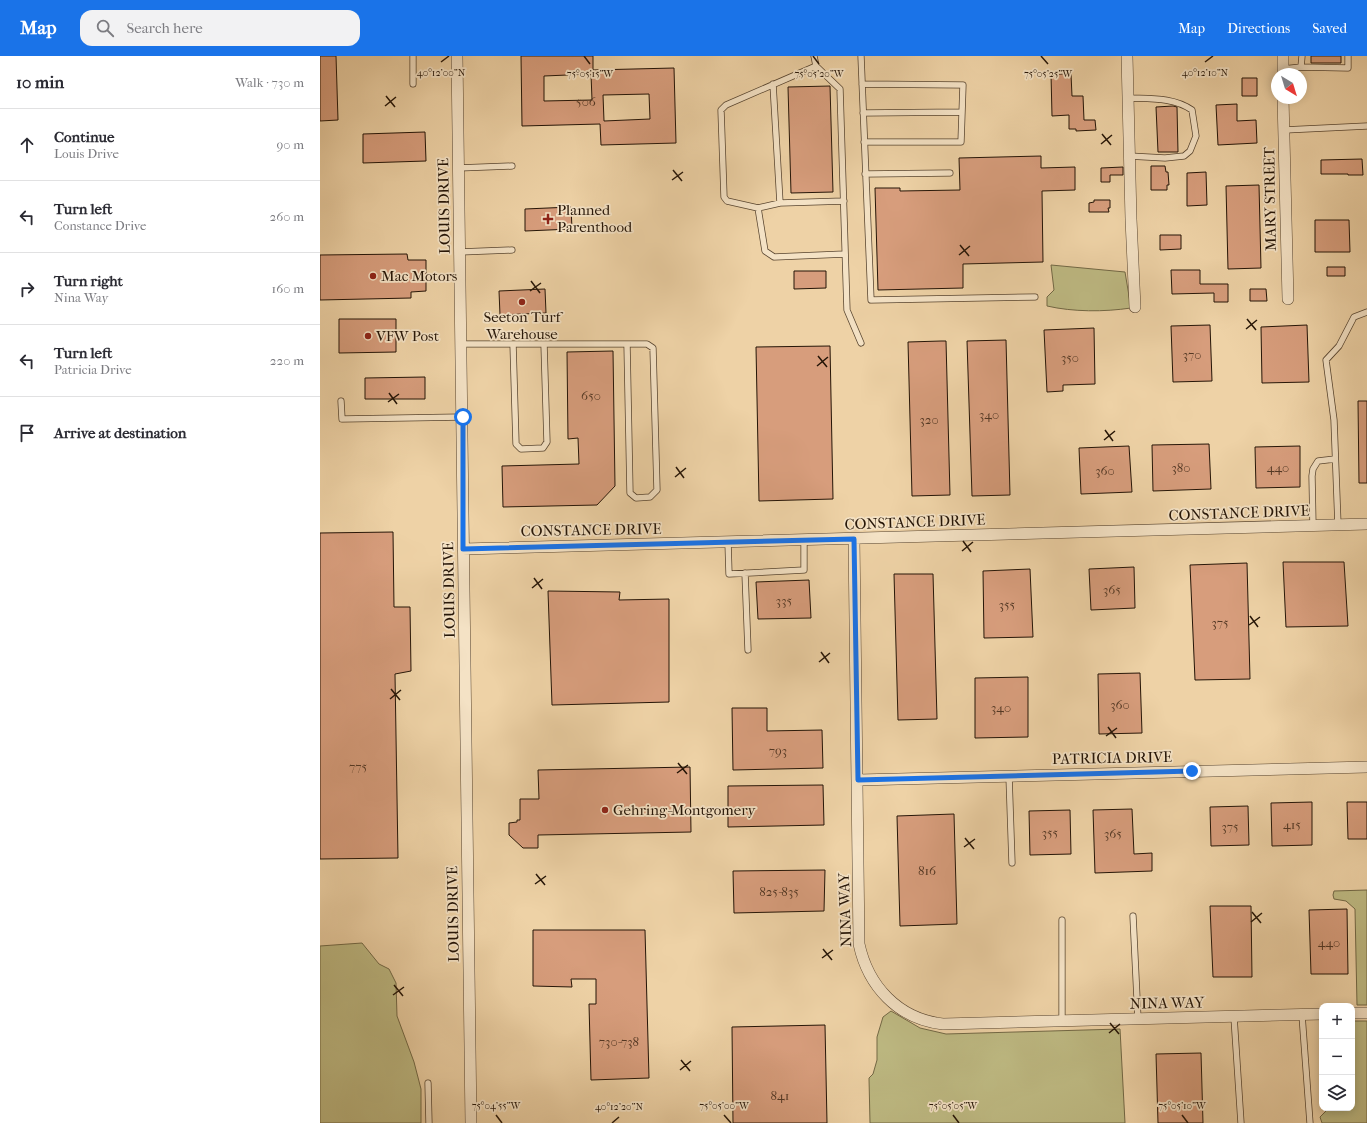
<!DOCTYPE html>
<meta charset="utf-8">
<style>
body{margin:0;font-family:"IM FELL French Canon",serif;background:#f2f2f3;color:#2b2b33}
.controls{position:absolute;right:12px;bottom:12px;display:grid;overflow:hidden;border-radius:8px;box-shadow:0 2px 10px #0003}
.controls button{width:36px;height:36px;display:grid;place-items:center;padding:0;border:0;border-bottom:1px solid #e1e1e2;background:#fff;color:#2b2b33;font:20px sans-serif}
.compass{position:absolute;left:951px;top:12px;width:36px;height:36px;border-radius:50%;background:#fff;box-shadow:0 2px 10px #0003;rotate:142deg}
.stop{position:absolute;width:12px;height:12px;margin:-9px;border:3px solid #1a73e8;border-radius:50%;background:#fff}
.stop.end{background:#1a73e8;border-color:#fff;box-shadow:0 1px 4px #0008}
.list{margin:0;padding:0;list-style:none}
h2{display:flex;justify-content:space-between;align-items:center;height:52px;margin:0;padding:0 16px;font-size:17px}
h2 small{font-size:13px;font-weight:400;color:#7c7c81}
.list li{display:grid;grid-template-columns:26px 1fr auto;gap:12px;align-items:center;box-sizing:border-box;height:72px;padding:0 16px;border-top:1px solid #e1e1e2}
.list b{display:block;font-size:15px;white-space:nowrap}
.list p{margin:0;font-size:13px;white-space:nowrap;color:#7c7c81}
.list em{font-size:13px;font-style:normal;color:#7c7c81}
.icon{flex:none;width:22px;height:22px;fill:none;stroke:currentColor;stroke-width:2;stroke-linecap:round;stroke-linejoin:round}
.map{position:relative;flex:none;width:1047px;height:1067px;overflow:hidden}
header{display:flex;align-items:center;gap:24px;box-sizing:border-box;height:56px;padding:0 20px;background:#1a73e8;color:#fff}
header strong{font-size:19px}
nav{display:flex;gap:22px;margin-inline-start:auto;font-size:14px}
.search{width:280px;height:36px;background:#f2f2f3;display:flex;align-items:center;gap:10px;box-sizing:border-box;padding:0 14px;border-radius:12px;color:#7c7c81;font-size:15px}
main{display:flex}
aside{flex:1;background:#fff}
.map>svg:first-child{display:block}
.green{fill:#beba83;stroke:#726845}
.building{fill:#d79d7c;stroke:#251507;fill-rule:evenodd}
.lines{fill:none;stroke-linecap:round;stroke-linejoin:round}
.service-casing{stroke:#57442f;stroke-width:7}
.minor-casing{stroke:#57442f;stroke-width:12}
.service{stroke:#f4e2c5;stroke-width:5.5}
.minor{stroke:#f4e2c5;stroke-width:11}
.route{stroke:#1a73e8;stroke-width:5}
.ticks{fill:none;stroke:#251507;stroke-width:1.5}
.poi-dot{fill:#8f2418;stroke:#f4e2c5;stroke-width:1.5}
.labels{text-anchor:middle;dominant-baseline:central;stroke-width:3.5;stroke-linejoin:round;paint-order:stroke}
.number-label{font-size:13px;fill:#523724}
.street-label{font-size:15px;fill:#251507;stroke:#f4e2c5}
.poi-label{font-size:15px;fill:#251507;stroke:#f4e2c5;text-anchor:start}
.ticks-label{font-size:10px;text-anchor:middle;fill:#251507;stroke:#f4e2c5;stroke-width:3.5;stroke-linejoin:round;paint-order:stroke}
</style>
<header>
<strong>Map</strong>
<div class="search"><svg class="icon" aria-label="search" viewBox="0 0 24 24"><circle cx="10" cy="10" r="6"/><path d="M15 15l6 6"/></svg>Search here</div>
<nav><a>Map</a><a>Directions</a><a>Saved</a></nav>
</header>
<main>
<aside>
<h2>10 min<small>Walk · 730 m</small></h2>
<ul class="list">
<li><svg class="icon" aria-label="ahead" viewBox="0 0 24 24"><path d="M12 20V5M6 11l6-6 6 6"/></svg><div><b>Continue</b><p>Louis Drive</p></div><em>90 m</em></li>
<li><svg class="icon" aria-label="left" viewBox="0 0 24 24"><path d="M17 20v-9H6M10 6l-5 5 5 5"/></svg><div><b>Turn left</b><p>Constance Drive</p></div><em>260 m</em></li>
<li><svg class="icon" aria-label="right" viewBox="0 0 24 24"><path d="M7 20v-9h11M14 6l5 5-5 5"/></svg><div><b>Turn right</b><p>Nina Way</p></div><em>160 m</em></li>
<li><svg class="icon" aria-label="left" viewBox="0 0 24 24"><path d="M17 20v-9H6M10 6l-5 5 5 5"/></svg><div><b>Turn left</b><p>Patricia Drive</p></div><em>220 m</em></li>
<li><svg class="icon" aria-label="arrive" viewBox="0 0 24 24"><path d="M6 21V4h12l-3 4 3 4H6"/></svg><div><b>Arrive at destination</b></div></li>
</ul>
</aside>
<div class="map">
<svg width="1047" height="1067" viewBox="0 0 1047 1067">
<rect width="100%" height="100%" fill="#eed2a6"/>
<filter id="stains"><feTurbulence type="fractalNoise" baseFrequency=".005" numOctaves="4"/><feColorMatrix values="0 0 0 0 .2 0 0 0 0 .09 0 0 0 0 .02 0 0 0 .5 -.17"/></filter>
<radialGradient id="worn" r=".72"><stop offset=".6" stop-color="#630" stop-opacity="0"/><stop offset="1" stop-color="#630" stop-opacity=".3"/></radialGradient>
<!-- green -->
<path class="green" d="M731 209 805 216 811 252C784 256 753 256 727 250V241L734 234Z
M1047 834V949H1037L1035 853 1026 845 1014 843 1013 839 1014 835Z
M42 887 59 908 69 913 76 927 77 960 94 1006 101 1033V1067H0V890Z
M571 955 600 972 626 978 800 973 805 1067H550L549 1022 553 1018 557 1004V981L563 961Z
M1032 965H1047V1067H1002L1000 1061 1009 1052H1032Z"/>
<!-- building -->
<path class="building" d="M0 0H16L18 64 0 65Z
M201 0H273V14L354 12 356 87 281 89 280 68 202 70ZM271 18 272 44 224 45V20ZM329 38 330 63 284 65 283 39Z
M991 0H1021V7H991Z
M731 18H751L752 40H763L764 64H775L776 74 756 75V73H749V59L732 60Z
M922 22H937V40H922Z
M510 30 513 136 471 137 468 31Z
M917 48V65L936 64 937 87 898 89 896 49Z
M853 50 857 51 858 96H838L836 51Z
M105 76 106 105 43 107V78Z
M721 100V112L755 111V134L722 135 723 206 643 208V232L558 234 555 132H580V135L640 134 639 102Z
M1042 103 1043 119H1028V118H1001V104Z
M831 110H845L846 116H848L849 129H847V134H831Z
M803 111V119H790V126H781V112Z
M886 116 887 149 867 150V117Z
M939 129 941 212 908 213 906 130Z
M774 144H790V152H788L789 156H769V147L774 146Z
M251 151 252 173 205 175V153Z
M995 164H1029L1030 196H995Z
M840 179H861V193L840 194Z
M87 198 88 204H106V235L91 236V242L0 244V199Z
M1007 211H1025V220H1007Z
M851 214H880V228H908V246H894V237L852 238Z
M474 215H506V232L474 233Z
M225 233 226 257 180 259 179 235Z
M930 233H946L947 245H930Z
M19 263H76V296L19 297Z
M890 269 892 325 853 326 851 270Z
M987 269 989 326 942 327 941 271Z
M774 272 775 328 743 329V335L727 336 724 274Z
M686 284 690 439 652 440 647 285Z
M621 285H626L630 439 592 440 588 286Z
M510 290 513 443 439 445 436 291Z
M293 295 295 430 277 449 183 451 182 410 259 408 258 382 248 383 247 296Z
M105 321V343H45V322Z
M1038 345H1047V427H1039Z
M889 388 891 433 833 435 832 389Z
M809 390 812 436 761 438 759 392Z
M980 390V431L936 432 935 391Z
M73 476 74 551H90L91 615 75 618 78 802 0 803V477Z
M963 506H1024L1028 570 966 571Z
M927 507 930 623 875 624 870 509Z
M814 511 815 552 771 554 769 513Z
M710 513 713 581 664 582 663 515Z
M574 518H613L617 663 578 664Z
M489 524 491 562 438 563 436 526Z
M228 535 300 536 299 544 349 543V646L232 649Z
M820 617 822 677 779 678 778 618Z
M708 621V681L655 682V622Z
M412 652H447V675L502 674 503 712 413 714Z
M370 711 371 776 218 779V792H203L189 779V767L197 766V764H200V743H219L218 714Z
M503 729 504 769 408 771V730Z
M992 746V789L952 790 951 747Z
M1027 746H1047V783H1028Z
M928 750 929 789 891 790 890 751Z
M812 753 814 798 832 797V815L775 817 773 754Z
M750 754 751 798 710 799 709 755Z
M634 758 637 868 580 870 577 760Z
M505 814 504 855 414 857 413 815Z
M890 850H931L932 921H893Z
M1027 853 1028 918H991L989 854Z
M213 874H325L329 1022 271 1024 269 948H276V923H251L252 931 213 930Z
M505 969 507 1067H413L412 971Z
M881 997 883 1067H838L836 998Z"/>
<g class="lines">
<defs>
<path id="service" d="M93 0V28
M494 0 496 10 520 33 527 254 541 287
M541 0 551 244 715 241
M496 10 406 49 401 54 404 141 407 145 438 152 445 195 454 201 525 198
M981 11 1028 12V0
M963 13 981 11 982 0
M453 28 460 147
M542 28 643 29 641 86H544
M808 42C830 43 853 41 872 54L876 80 870 95 864 100 845 102 809 100
M543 57 642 56
M964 74 1047 70
M138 112 192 110
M545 118 630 117
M438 152 460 147 524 145
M139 196 192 194
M141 288H327L333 292 337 434 330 441 316 442 310 437 307 288
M193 288 196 388 201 393 223 392 227 386 224 288
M21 345 22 363 142 361
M1018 469 1014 364 1006 304 1019 290 1034 261 1047 256
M993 470 992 420 993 413 998 405 1015 403
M408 486 409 518 484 514V484
M425 517 428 594
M689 720 692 807
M813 860 818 963
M742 864V965
M982 959 990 1067
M914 961 921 1067
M108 1027 109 1067"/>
<path id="minor" d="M137 0 151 1067
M807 0 811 163 815 251
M963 0V18
M963 42 968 243
M534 483 539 888C548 930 578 963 623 968L1002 958
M143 493 1047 468
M538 724 1047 711
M1032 957H1047"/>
</defs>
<!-- service casing -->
<use href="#service" class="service-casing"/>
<!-- minor casing -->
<use href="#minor" class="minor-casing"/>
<!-- service -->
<use href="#service" class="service"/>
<!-- minor -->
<use href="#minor" class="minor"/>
</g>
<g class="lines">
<!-- route -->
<path class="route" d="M143 361V493L534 483 538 724 872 715"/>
</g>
<!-- ticks -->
<path class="ticks" d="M264 0 270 8M493 0 499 8M721 0 728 8M121 6 129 0M885 6 893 0M66 40 75 51M65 50 76 41M782 78 791 89M781 88 792 79M353 114 362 125M352 124 363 116M640 189 649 200M639 199 650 190M211 225 220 237M210 235 221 227M927 263 936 274M926 273 937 264M498 300 507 311M497 310 508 301M69 337 77 348M68 346 79 338M785 374 793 385M784 384 795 375M356 411 364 422M355 421 366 412M643 485 651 496M642 495 653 486M214 522 222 533M212 532 223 523M930 560 938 571M929 569 940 561M501 596 509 607M499 606 510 597M71 633 80 644M70 643 81 634M788 671 796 682M786 680 797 672M358 707 367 718M357 717 368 709M645 782 654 793M644 791 655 783M216 818 225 829M215 828 226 820M932 856 941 867M931 866 942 857M503 893 512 904M502 902 513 894M74 929 83 940M73 939 84 931M790 967 799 978M789 977 800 968M361 1004 370 1015M360 1014 371 1005M176 1059 182 1067M404 1059 411 1067M633 1059 639 1067M862 1059 868 1067M292 1067 299 1061"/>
<!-- markers -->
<g class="poi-dot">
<path d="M226 157h4v4h4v4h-4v4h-4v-4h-4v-4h4z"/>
<circle cx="53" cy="220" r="4"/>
<circle cx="202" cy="246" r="4"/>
<circle cx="48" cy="280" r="4"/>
<circle cx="285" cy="754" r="4"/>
</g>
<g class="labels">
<!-- number labels -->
<g class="number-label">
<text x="266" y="45">506</text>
<text x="872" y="298">370</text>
<text x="750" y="301">350</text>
<text x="271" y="339">650</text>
<text x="669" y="358">340</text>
<text x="609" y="363">320</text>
<text x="861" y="411">380</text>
<text x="958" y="411">440</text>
<text x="785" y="414">360</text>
<text x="792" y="533">365</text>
<text x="464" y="544">335</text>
<text x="687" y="548">355</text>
<text x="900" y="566">375</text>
<text x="800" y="648">360</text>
<text x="681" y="651">340</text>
<text x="458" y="694">793</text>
<text x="38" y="710">775</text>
<text x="972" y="768">415</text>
<text x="910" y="770">375</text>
<text x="730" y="776">355</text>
<text x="793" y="777">365</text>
<text x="607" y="814">816</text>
<text x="459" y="835">825-835</text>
<text x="1009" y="886">440</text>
<text x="299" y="985">730-738</text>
<text x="460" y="1039">841</text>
</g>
<!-- street labels -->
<g class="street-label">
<text transform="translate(950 143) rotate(-91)">MARY STREET</text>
<text transform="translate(124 150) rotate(-91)">LOUIS DRIVE</text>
<text transform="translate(919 457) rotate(-2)">CONSTANCE DRIVE</text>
<text transform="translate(595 466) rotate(-2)">CONSTANCE DRIVE</text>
<text transform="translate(271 474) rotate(-1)">CONSTANCE DRIVE</text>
<text transform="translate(129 534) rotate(-91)">LOUIS DRIVE</text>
<text transform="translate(792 702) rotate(-1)">PATRICIA DRIVE</text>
<text transform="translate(525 854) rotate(-92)">NINA WAY</text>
<text transform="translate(133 858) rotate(-91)">LOUIS DRIVE</text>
<text transform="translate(847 947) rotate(-1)">NINA WAY</text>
</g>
<!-- poi labels -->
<g class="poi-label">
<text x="237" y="154">Planned<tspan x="237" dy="17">Parenthood</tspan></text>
<text x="61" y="220">Mac Motors</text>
<text x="202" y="261" text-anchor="middle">Seeton Turf<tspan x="202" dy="17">Warehouse</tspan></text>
<text x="56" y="280">VFW Post</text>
<text x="293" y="754">Gehring-Montgomery</text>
</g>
</g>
<g class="ticks-label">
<text x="121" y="20">40°12'00"N</text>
<text x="885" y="20">40°12'10"N</text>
<text x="499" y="21">75°05'20"W</text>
<text x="728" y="21">75°05'25"W</text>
<text x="270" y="21">75°05'15"W</text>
<text x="176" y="1053">75°04'55"W</text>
<text x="404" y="1053">75°05'00"W</text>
<text x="633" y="1053">75°05'05"W</text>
<text x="862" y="1053">75°05'10"W</text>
<text x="299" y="1054">40°12'20"N</text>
</g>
<rect width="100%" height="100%" filter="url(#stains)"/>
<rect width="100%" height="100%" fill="url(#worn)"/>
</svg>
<div class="controls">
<button>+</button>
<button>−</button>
<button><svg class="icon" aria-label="layers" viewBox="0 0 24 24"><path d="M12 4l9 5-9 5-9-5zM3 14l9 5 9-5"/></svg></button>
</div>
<svg class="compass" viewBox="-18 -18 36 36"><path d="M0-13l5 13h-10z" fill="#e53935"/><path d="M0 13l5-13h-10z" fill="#7c7c81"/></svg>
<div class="stop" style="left:143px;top:361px"></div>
<div class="stop end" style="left:872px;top:715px"></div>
</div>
</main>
